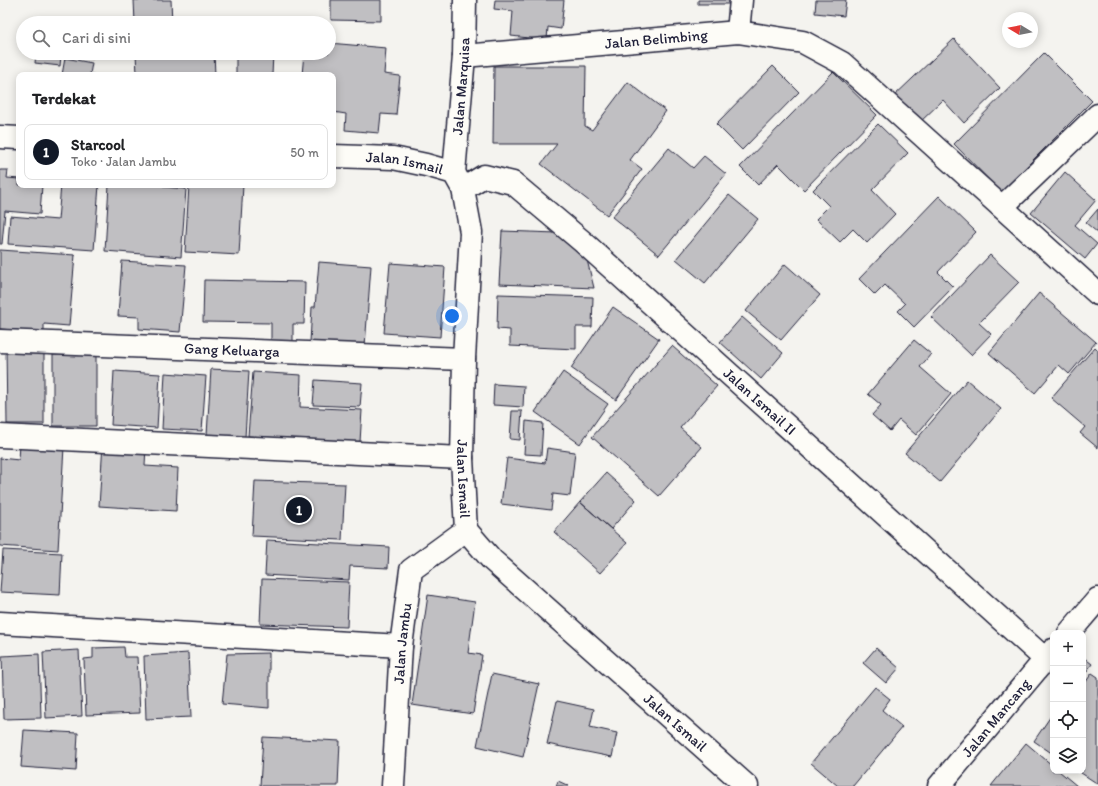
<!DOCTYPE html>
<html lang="id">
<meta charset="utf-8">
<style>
body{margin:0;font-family:Itim,sans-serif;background:#f2f2f2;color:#202124}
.controls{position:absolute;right:12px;bottom:12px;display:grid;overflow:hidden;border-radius:8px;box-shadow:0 2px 10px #0003}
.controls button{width:36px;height:36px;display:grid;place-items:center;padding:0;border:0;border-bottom:1px solid #e0e0e0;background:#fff;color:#202124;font:20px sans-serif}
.compass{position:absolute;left:1002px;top:12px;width:36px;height:36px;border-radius:50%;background:#fff;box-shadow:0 2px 10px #0003;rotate:280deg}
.you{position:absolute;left:452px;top:316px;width:14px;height:14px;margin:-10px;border:3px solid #fff;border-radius:50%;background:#1a73e8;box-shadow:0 0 0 6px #1a73e833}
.badge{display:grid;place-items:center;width:26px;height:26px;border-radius:50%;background:#111827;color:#fff;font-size:13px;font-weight:700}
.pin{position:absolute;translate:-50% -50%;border:2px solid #fff;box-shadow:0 1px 4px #0006}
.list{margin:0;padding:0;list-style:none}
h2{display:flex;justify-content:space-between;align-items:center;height:52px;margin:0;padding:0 16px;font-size:17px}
h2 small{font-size:13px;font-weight:400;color:#757577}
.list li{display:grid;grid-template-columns:26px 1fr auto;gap:12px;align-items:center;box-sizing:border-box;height:56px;margin:0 8px 8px;padding:0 8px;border:1px solid #e0e0e0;border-radius:8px}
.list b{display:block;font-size:15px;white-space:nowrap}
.list p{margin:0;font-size:13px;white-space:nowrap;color:#757577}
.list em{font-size:13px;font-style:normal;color:#757577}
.icon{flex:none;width:22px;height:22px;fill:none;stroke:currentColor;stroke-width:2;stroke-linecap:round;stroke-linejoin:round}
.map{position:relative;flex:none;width:1098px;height:786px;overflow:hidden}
.search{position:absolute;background:#fff;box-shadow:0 2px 10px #0003;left:16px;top:16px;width:320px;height:44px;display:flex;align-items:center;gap:10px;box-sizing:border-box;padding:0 14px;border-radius:22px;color:#757577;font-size:15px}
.panel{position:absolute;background:#fff;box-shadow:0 2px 10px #0003;left:16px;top:72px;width:320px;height:116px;border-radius:8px}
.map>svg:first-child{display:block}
.building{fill:#c0bfc2;stroke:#22223b}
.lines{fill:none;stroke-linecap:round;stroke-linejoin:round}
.minor-casing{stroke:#22223b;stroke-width:25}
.minor{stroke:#fdfcf7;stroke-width:22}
.labels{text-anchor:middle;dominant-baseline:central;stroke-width:3;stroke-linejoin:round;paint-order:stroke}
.street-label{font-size:15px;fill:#22223b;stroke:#fdfcf7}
</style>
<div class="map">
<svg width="1098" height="786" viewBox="0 0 1098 786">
<rect width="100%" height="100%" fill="#f4f3ef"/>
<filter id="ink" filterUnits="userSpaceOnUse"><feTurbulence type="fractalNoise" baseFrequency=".025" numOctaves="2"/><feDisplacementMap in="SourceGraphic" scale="8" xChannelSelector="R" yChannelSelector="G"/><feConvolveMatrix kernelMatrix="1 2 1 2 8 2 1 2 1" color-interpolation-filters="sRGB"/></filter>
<g filter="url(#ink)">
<!-- building -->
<path class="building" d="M134 0H171L172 23H135Z
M331 0H381V21L331 20Z
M495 0H564L561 29 548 27 547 40 511 36 513 11 494 9Z
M698 0H737V4H698Z
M816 0H846L844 16 815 13Z
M40 18 78 23H40Z
M236 22 273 23H236Z
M954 39 1000 88 964 123 943 100 917 125 892 98Z
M329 43 386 48 384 74 400 76 396 115 381 114 379 133 345 130 346 114 333 112V75H302L304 53H329Z
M36 53H94L93 59 61 55 60 66 35 63Z
M136 53H214L215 75H137Z
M236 53H273L272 75H236Z
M1044 53 1092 101 1001 192 954 144Z
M65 58 92 63 90 74 99 75H62Z
M494 66H586L585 126 592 130 628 82 666 111 630 160 642 169 607 215 541 164 557 144H493Z
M773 66 799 92 742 150 716 124Z
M833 72 877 115 804 190 778 164 758 185 740 167Z
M878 124 908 153 872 190 895 214 867 243 853 229 840 242 816 219 829 206 813 190Z
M669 148 693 168 704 156 726 174 659 255 612 217Z
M0 170H8L7 178 19 179V185H42L40 214 5 211 2 244H0Z
M1065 172 1096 200 1075 225 1097 244 1085 259 1031 213Z
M61 185H99L94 250 8 244 10 216 58 220Z
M109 185H164V187L186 189 181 257 105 251Z
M189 185H243L239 255 185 252Z
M729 195 758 219 705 283 676 259Z
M939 196 976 232 938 272 953 287 914 327 898 311 905 304 885 285 875 295 859 279Z
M1098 209V233L1086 223Z
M502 231 557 233 586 256 594 288 499 284Z
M0 250 75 255 69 326 44 324V332L0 329Z
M990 255 1019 282 979 323 991 334 971 355 931 317Z
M122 261 186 265 180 332 139 329V317L118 316Z
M319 262 371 266 365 346 310 342 312 307H315Z
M390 263 445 267 440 337 384 333Z
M785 264 820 295 781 340 746 311Z
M204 280 305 282 304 324H293V342L271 341V323L203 322Z
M1039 293 1096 342 1069 374 1059 365 1035 393 989 353Z
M498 294 593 297 592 327H576V349L510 346V330L497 329Z
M613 307 659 339 616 400 571 368Z
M742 317 783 353 761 379 720 342Z
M914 340 931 354 920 367 951 394 916 435 899 420 890 431 872 415 881 405 868 394Z
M6 346H44V424H7Z
M672 346 717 386 680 428 702 447 659 496 592 437Z
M1095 347 1098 350V448L1080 433 1085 427 1051 398Z
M53 355H96V426H53Z
M211 369 249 371 245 437 207 435Z
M114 371 160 374 157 428 111 425Z
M253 372 301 375 300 407 362 410 360 442 248 436Z
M563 372 608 404 580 444 535 412Z
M165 373 206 376 202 431 162 429Z
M315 380 362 383 360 407 313 405Z
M967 380 1001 409 940 482 905 453Z
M494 384 524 386 523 407 493 405Z
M512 411H522L520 440 510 439Z
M526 421 543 423 541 455 524 454Z
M20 444 64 447 58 550 0 546V458L19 460Z
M103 444 146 446 145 466 178 468 176 511 99 506Z
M547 448 575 452 570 496 553 494 551 510 501 504 507 458 545 463Z
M606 473 636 500 611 529 580 502Z
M255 481 345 484 342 540 252 536Z
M580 502 627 543 600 573 554 532Z
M267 540 389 547 388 568 350 566 349 580 265 575Z
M3 550 62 553 60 595 0 592Z
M262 579 349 582 347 627 260 624Z
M428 595 475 602 468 653 482 655 473 714 412 705Z
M124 647 125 657H137L140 713 86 715 84 659 93 658V648Z
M876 648 899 668 886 683 863 663Z
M79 650 82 716 46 718 43 652Z
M188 653 191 717 146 719 144 656Z
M269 653V708L222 704 227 654Z
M39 654 41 718 4 719 2 656Z
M1083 657 1092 664 1083 676Z
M1092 673 1098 677V784L1078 771H1083V686Z
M492 674 539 684 523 757 477 746Z
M875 687 890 699 882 710 902 727 853 786H838L811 763Z
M557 701 594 709 590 727 617 733 612 757 547 744Z
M1053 713V754L1034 741Z
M24 730 78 733 76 771 21 767Z
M263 737 340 741 338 786H260Z
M1026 743 1053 766V771H1059L1077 786H991Z
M558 781 569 786H556Z"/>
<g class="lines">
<defs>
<g id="minor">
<path d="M738 32 741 0"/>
<path id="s1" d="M464 56 738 32 803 42 842 63 1098 294"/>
<path d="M0 137 19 138"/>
<path id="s2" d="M333 156 393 158 426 165 454 173 463 189 471 232 464 359 462 458 466 530 492 560 747 786"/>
<path id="s3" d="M454 173 464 56 465 0"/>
<path id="s4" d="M463 189 484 176 513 183 583 242 1045 659"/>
<path d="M1002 207 1098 115"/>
<path id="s5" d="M0 341 464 359"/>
<path d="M0 436 462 458"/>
<path d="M0 623 401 646"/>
<path d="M1069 633 1098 599"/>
<path id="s6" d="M393 786 401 646 411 570 466 530"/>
<path id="s7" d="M939 786 1053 650"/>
</g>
</defs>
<!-- minor casing -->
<use href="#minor" class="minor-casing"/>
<!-- minor -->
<use href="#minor" class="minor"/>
</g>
</g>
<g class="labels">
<!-- street labels -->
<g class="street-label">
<text stroke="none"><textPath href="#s1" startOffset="193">Jalan Belimbing</textPath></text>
<text stroke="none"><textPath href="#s3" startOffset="87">Jalan Marquisa</textPath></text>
<text stroke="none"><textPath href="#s2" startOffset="72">Jalan Ismail</textPath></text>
<text stroke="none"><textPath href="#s5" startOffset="232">Gang Keluarga</textPath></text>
<text stroke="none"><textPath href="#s4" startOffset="384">Jalan Ismail II</textPath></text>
<text stroke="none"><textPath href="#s2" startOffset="432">Jalan Ismail</textPath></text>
<text stroke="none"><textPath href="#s6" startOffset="143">Jalan Jambu</textPath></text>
<text stroke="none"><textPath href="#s7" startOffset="89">Jalan Mancang</textPath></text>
<text stroke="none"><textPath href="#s2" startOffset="768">Jalan Ismail</textPath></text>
</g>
</g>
</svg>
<div class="controls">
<button>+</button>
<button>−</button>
<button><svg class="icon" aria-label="locate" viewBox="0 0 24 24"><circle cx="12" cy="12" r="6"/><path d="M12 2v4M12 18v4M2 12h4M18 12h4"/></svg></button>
<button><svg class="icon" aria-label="layers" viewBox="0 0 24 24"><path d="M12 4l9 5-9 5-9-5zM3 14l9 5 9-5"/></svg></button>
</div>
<svg class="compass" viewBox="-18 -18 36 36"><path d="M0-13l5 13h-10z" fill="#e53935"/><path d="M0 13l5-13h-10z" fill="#757577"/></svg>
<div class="you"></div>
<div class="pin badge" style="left:299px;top:510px">1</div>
<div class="search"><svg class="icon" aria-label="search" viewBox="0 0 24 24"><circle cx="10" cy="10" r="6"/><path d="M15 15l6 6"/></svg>Cari di sini</div>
<section class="panel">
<h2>Terdekat<small></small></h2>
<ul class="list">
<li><span class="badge">1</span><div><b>Starcool</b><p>Toko · Jalan Jambu</p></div><em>50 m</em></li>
</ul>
</section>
</div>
